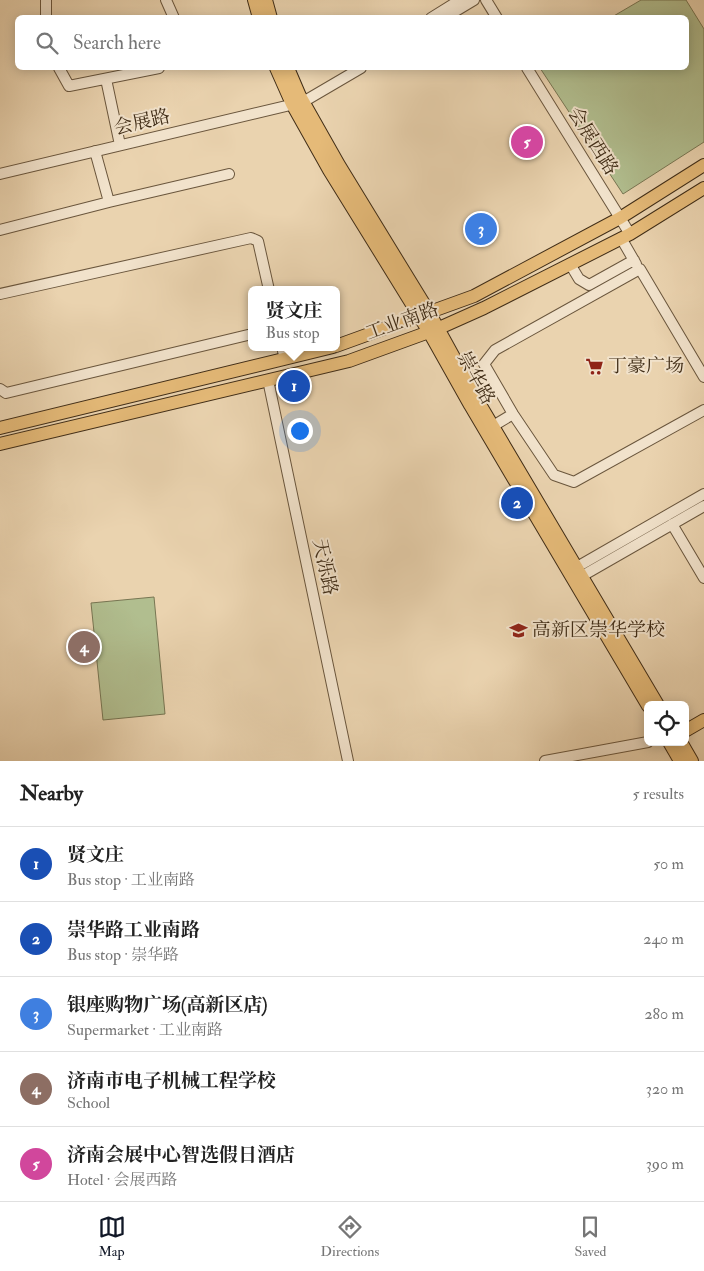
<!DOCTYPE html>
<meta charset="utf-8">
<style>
body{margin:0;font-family:"IM FELL Double Pica","Noto Serif SC",serif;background:#f6f6f6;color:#222}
.controls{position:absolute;right:15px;bottom:15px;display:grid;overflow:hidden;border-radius:8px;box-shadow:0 2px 12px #0003}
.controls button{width:45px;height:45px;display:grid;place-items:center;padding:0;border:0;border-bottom:1px solid #e0e0e0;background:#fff;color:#222;font:25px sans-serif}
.you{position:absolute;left:299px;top:430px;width:18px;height:18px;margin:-12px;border:4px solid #fff;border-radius:50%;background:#1a73e8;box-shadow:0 0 0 8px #1a73e833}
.badge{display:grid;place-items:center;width:32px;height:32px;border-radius:50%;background:#111827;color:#fff;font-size:16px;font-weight:700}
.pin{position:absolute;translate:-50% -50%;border:2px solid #fff;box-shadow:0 1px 5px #0006}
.popup{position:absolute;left:248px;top:286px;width:92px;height:65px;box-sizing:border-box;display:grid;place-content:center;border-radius:8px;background:#fff;filter:drop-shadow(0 1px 4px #0005);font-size:16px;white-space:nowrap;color:#767676}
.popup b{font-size:19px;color:#222}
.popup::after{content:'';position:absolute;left:50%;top:100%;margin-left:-10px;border:10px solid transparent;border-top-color:#fff}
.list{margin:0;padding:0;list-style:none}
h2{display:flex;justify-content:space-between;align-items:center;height:65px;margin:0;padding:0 20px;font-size:21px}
h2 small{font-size:16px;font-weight:400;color:#767676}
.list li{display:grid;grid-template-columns:32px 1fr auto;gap:15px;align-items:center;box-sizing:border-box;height:75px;padding:0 20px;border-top:1px solid #e0e0e0}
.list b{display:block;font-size:19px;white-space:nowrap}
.list p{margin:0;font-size:16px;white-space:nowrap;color:#767676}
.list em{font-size:16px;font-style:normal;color:#767676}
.icon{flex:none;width:28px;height:28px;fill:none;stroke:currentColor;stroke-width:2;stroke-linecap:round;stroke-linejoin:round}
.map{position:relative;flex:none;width:704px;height:761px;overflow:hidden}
.search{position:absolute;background:#fff;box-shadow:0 2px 12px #0003;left:15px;right:15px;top:15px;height:55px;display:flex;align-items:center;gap:12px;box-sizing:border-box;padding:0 18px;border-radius:8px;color:#767676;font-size:19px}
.sheet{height:440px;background:#fff}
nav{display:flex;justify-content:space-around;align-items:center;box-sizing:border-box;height:70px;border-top:1px solid #e0e0e0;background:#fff;font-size:14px;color:#767676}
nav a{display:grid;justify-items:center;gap:2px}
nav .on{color:#111827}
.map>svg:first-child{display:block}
.green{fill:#b1be8f;stroke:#787653}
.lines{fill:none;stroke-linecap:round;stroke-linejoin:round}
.minor-casing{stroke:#6a563d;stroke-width:12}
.major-casing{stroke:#402d17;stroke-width:14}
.minor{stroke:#f1e2cb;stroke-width:10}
.major{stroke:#e5ba78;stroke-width:12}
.labels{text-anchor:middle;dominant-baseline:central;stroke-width:4;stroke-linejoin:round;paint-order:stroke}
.street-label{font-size:19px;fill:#402d17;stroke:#f1e2cb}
.poi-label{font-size:19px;fill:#402d17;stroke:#f1e2cb;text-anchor:start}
</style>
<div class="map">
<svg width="704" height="761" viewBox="0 0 704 761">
<rect width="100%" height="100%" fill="#ead3af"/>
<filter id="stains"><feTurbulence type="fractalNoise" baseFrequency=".004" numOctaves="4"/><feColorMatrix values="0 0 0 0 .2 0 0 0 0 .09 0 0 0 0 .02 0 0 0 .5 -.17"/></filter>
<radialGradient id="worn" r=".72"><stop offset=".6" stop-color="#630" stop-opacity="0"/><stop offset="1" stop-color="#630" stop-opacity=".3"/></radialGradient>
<!-- green -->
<path class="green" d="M641 0H686L704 29V142L623 194 540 68H686V18L612 17Z
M154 597 165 714 103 720 91 603Z"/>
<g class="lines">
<defs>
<path id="minor" d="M166 0 174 18
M486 0 497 18
M46 18V0
M431 18 460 0
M444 18 474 0
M59 68 69 86 159 68
M527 68 630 234
M106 79 120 145
M0 174 303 102 361 68
M109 202 229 174
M0 230 109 202 95 151
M621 238 636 264
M570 264 579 279 589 285 634 260
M0 294 251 238 258 241 269 290
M282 347 285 359
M704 377 640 269 495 350 484 364 513 414 554 475 574 482 704 410
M268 380 348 761
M0 389 6 393 252 334
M493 426 513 414
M672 524 704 578
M577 567 704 494
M582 576 704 506
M545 761 648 742"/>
<path id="major" d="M254 0 259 18
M266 0 271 18
M276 68 292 104 329 170 429 332 470 405 648 706
M288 68 300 96 339 165 429 312 478 401 658 705
M336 346 474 296 620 218 704 165
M0 428 333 347
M0 444 349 361 437 329 484 308 630 234 704 188
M685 731 704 720
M669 742 680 761
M681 742 692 761"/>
</defs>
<!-- minor casing -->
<use href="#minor" class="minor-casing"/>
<!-- major casing -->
<use href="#major" class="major-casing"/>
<!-- minor -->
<use href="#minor" class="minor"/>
<!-- major -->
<use href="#major" class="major"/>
</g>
<!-- icons -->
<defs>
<symbol id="supermarket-bare" viewBox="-9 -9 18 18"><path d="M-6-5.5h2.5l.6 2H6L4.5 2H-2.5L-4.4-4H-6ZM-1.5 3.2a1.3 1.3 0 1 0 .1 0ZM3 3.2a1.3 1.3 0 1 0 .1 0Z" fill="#8f2418" stroke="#f1e2cb" stroke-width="2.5" paint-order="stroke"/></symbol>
<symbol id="school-bare" viewBox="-9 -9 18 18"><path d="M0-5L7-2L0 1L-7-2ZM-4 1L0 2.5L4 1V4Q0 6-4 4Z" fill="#8f2418" stroke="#f1e2cb" stroke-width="2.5" paint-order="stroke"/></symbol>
</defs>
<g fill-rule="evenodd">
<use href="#supermarket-bare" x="582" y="354" width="25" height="25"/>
<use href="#school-bare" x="506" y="618" width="25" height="25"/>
</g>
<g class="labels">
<!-- street labels -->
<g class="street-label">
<text transform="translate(142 122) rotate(-13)">会展路</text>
<text transform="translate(593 141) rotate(58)">会展西路</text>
<text transform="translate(402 321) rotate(-20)">工业南路</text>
<text transform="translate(476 378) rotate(61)">崇华路</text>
<text transform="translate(325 567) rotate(78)">天泺路</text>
</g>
<!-- poi labels -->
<g class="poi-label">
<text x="608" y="366">丁豪广场</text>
<text x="532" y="630">高新区崇华学校</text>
</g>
</g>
<rect width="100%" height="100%" filter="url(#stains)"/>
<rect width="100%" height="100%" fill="url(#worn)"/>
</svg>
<div class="controls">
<button><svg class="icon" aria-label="locate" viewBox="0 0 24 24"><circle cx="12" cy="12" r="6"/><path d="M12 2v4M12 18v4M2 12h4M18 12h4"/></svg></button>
</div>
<div class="you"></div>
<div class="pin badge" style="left:294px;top:386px;background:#1a4fb4">1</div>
<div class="popup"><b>贤文庄</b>Bus stop</div>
<div class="pin badge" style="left:517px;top:503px;background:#1a4fb4">2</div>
<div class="pin badge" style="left:481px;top:229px;background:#3f7fe0">3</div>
<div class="pin badge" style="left:84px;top:647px;background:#8d6e63">4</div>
<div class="pin badge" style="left:527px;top:142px;background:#d1479c">5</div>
<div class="search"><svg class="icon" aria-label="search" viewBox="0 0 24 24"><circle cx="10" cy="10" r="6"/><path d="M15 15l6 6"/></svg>Search here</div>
</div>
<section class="sheet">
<h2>Nearby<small>5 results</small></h2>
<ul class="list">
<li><span class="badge" style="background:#1a4fb4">1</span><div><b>贤文庄</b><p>Bus stop · 工业南路</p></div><em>50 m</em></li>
<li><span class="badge" style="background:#1a4fb4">2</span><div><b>崇华路工业南路</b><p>Bus stop · 崇华路</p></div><em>240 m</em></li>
<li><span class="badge" style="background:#3f7fe0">3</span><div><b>银座购物广场(高新区店)</b><p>Supermarket · 工业南路</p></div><em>280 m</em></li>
<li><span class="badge" style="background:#8d6e63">4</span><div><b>济南市电子机械工程学校</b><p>School</p></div><em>320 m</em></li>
<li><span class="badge" style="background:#d1479c">5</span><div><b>济南会展中心智选假日酒店</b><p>Hotel · 会展西路</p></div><em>390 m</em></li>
</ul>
</section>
<nav>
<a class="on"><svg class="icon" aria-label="map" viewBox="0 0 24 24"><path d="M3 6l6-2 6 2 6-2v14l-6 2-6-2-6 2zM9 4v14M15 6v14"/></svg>Map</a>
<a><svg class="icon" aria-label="directions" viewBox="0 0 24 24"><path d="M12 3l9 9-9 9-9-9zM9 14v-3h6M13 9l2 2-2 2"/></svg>Directions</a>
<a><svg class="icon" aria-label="saved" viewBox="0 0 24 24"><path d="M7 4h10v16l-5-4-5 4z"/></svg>Saved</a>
</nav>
